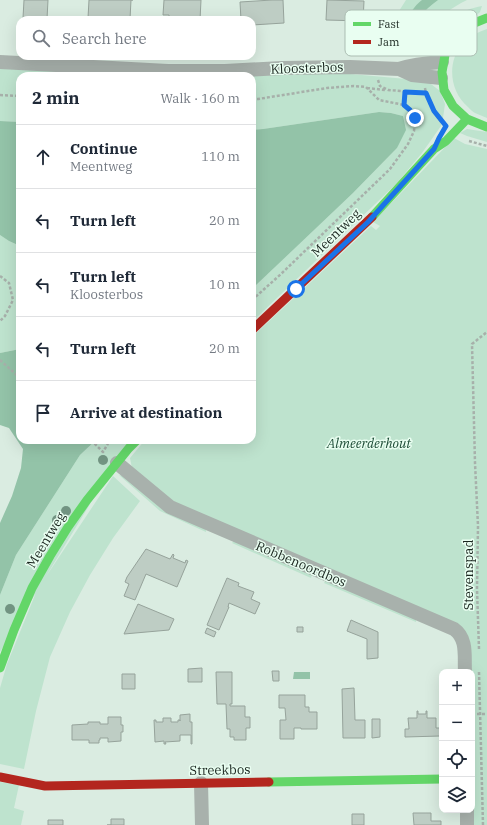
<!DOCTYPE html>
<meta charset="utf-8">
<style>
body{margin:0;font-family:"IBM Plex Serif",serif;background:#f6f6f7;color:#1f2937}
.controls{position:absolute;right:12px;bottom:12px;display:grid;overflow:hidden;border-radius:8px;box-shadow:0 4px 16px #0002}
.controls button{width:36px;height:36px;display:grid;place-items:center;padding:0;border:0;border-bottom:1px solid #e0e1e3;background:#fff;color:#1f2937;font:20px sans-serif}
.stop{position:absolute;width:12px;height:12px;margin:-9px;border:3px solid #1a73e8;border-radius:50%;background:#fff}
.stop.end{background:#1a73e8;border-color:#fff;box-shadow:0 1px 4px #0008}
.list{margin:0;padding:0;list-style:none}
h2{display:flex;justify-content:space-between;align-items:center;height:52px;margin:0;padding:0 16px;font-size:17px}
h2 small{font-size:13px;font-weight:400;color:#747a83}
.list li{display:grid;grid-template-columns:26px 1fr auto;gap:12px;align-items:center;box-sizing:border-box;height:64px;padding:0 16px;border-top:1px solid #e0e1e3}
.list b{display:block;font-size:15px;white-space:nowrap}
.list p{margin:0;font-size:13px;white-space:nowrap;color:#747a83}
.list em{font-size:13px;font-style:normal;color:#747a83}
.icon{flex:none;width:22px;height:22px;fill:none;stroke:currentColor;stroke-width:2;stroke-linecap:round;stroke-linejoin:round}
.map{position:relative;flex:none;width:487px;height:825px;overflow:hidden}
.search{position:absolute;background:#fff;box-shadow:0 4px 16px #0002;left:16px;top:16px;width:240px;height:44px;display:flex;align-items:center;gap:10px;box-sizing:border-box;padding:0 14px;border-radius:12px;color:#747a83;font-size:15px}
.panel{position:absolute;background:#fff;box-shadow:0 4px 16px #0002;left:16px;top:72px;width:240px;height:372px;border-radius:12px}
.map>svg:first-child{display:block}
.green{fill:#bee3ce}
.water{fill:#93c3a8}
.building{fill:#becdc4;stroke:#96a39b}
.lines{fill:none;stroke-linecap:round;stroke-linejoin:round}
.path{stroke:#a7b0aa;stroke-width:2.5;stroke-dasharray:3 2;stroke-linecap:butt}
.street{stroke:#a8b1ac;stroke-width:14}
.fast{stroke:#63d668;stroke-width:9}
.jam{stroke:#b3261e;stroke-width:9}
.tree{fill:#729482}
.route{stroke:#1a73e8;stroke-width:5}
.labels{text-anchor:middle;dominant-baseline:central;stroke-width:3;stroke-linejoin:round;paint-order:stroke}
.street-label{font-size:13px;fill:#1a261f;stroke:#e9fef1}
.park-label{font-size:13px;font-style:italic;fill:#1c4c35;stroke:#e9fef1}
.key{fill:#e9fef1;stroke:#abbdb2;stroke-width:1}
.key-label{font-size:11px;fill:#1a261f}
</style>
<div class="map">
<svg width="487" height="825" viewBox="0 0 487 825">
<rect width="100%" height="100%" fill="#daece1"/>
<!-- green -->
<path class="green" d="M406 0H467C451 8 436 18 428 34 425 40 423 46 420 51L373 52Z
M482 6 480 12 438 50 431 55 428 54C432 35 449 18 467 10 472 8 477 7 482 6Z
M487 29V118C483 116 479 115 475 113 473 112 470 109 468 107 450 92 446 62 463 43 470 36 478 32 487 29Z
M0 67 179 76H20V122L0 121Z
M328 72 418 80 427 81 440 91 445 104 443 118 441 126 422 153 396 184 252 322V289L353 193 397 148 403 116 391 113 379 112 263 129 252 130V76Z
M467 129 487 132V142L467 136 460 133Z
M454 138 465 144 487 149V825H471L472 672H469L468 638 173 503 132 468 130 458 145 440H252V337L371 226 376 230 380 226 373 222Z
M0 235 9 241 20 246V349L0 353Z
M96 440H129L0 652V595L16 555 80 455Z
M119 475 126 477 206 530V532L160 511Z
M113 476 140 501 113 538 90 575 70 612 50 657 36 711 24 769 0 764V688L7 664 37 590Z
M234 541 312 574 311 578 232 543Z
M325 581H326L416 619V622L324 583Z
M0 782 19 785 14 808 24 811 21 825H0Z"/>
<!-- water -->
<path class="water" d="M422 0H438C431 5 424 11 419 18 415 26 413 35 407 41H402L399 37C402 26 412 7 422 0Z
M379 112 391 113 403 116 406 130 397 148 353 193 252 289V130L263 129Z
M0 121 20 122V246L9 241 0 235Z
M20 349V440H96L80 455 16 555 0 595V523L12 496 21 468 23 449 9 428 0 425V353Z
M294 672H310V679H293Z"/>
<!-- building -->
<path class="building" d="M24 0H48L47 19 23 18Z
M89 0H133H131L130 19 118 20 117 19 101 18 99 20H91L89 18H88Z
M164 0H201L200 20H169V15H163Z
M272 0H283L284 23 252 25V20H241L240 2Z
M327 0 364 1 363 21 326 20Z
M146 549 170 559 173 554 174 555 173 558 185 563 186 560 188 561 177 587 146 574 135 600 124 596 129 584 125 582 127 577Z
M227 578 239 583 238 586 254 592 251 599 260 603 255 614 229 603 228 607H229L219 630 207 625Z
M138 604 174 619 169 630 124 634Z
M351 620 378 632V658L367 659V639L347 631Z
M297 627H303V632H297Z
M207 628 216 632 214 637 205 633Z
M202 668V682H188V669Z
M272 671H279V681H273Z
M216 672H232V704H230V706H245V717H250V728H246V740H234V737H230V729H227L226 704H217Z
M122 674H135V689H122Z
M354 688 355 720H365V738H343L342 689Z
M279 695H305V707H309V712H317V729H301V728H294V739H280V720H286L285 708H279Z
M417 711H418V714H426V711H427V718H436V728H440V736L405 737V729H409L408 718H417Z
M190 714V722H192V744H191V735H180V741L165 742 166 744H164V741L155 742 154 720H156V722H163V718H171V722H178V720H180V721V715Z
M108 717H121V725H123V732H121V741L108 742V738H100V740H99V743H89V740H72V725L88 724V722H100V724H108Z
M372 719H380V737L372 738Z
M413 813H431V821H441V825H414Z
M352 814H364V825H352Z
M111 819H124V825H107H111Z
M48 820H63V825H48Z"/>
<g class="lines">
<!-- path -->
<path class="path" d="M378 80 380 86 388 90 426 93
M367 88 385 90
M425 88C427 101 434 113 442 123
M0 95 20 96
M252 99H258L327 88 354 86 366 87 379 100 404 105 405 92
M469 141 487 146
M0 276 9 283 13 300 5 316 0 321
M252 300 281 274 390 169 408 144 414 131 415 118 410 110 404 105
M0 360 20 378
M91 440 103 452 110 440
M479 649 477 589 478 526 475 463 472 344 487 332
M479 672 483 825
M472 714H487"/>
<!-- street -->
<path class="street" d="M0 62 168 71H225L282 68 350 67 375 68 399 69 412 75 441 78
M399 69C414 64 427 63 442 62
M117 463 170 507 454 629C468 639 464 657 465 672
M201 783 202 825
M467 810V825"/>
<!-- fast -->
<path class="fast" d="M487 18 467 26 453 39 445 55 442 72 444 90 453 106 467 119 487 127
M372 217 434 149 446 141 467 119
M0 668 14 630 32 588 50 556 68 527 87 500 129 448 137 440
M269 782 442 779"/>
<!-- jam -->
<path class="jam" d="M252 330 372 217
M0 777 45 786 269 782"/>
</g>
<!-- trees -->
<g class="tree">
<circle cx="103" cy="460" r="5"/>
<circle cx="66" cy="511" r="5"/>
<circle cx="57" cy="520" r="5"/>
<circle cx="10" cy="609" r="5"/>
</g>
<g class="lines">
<!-- route -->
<path class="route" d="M296 289 368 222 434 149 439 138 446 126 434 111 426 93 405 92 404 105 410 110 415 118"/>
</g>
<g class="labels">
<!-- street labels -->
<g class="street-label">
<text transform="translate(307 68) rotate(-2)">Kloosterbos</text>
<text transform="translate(336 233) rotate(-44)">Meentweg</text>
<text transform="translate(46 540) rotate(-59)">Meentweg</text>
<text transform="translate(301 564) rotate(23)">Robbenoordbos</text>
<text transform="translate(468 575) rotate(-90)">Stevenspad</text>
<text transform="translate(220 770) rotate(-1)">Streekbos</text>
</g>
<!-- park labels -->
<g class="park-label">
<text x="369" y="443">Almeerderhout</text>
</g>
</g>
<!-- legend -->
<rect x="345" y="10" width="132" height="46" rx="6" class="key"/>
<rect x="353" y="22" width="18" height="4" fill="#63d668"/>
<rect x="353" y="40" width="18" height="4" fill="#b3261e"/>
<g class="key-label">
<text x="378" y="28">Fast</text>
<text x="378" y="46">Jam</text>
</g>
</svg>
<div class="controls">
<button>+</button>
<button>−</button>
<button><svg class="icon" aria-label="locate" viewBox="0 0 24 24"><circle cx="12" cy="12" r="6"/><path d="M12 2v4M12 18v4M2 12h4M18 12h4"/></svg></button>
<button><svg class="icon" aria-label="layers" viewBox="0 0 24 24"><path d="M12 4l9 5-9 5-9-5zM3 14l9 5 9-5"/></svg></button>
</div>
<div class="stop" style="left:296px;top:289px"></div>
<div class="stop end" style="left:415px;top:118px"></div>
<div class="search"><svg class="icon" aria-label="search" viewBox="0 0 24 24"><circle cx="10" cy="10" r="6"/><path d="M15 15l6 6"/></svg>Search here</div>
<section class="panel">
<h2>2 min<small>Walk · 160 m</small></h2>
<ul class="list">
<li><svg class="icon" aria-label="ahead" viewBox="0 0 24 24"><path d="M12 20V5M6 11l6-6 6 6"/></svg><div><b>Continue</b><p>Meentweg</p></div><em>110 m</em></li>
<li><svg class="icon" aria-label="left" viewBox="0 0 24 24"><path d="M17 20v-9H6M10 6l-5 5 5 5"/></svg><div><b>Turn left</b></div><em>20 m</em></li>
<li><svg class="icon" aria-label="left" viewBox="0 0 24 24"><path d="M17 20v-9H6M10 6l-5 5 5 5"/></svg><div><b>Turn left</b><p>Kloosterbos</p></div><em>10 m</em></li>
<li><svg class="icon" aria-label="left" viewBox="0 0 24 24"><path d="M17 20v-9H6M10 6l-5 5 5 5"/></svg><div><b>Turn left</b></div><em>20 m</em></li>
<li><svg class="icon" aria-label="arrive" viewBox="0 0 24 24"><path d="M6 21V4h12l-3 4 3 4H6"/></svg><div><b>Arrive at destination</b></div></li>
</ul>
</section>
</div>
